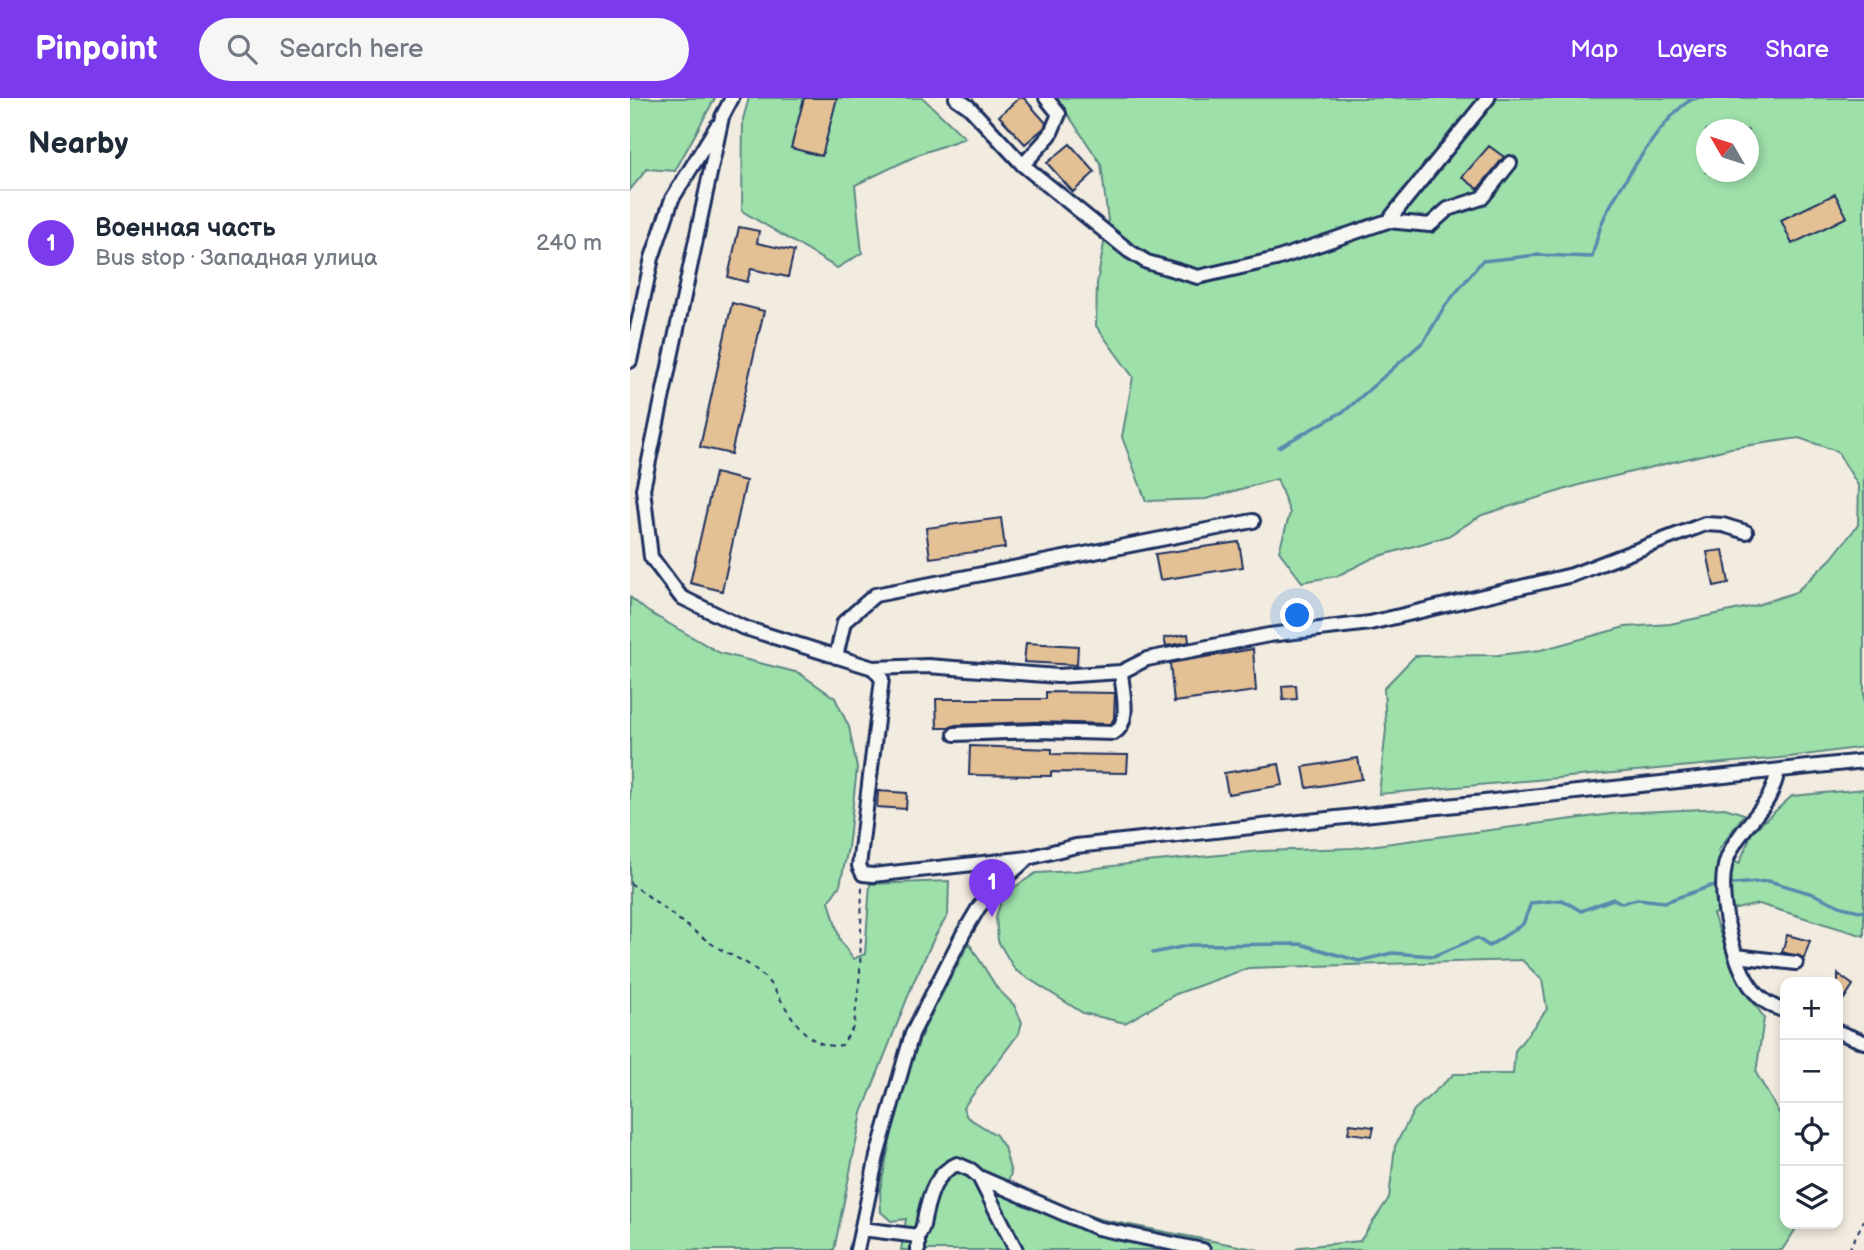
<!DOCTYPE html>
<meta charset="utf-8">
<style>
body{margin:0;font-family:"Balsamiq Sans",sans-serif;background:#f6f6f7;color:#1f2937}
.controls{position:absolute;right:21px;bottom:21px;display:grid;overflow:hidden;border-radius:14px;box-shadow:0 4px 10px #0003}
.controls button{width:63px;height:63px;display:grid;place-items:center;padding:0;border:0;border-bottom:2px solid #e0e1e3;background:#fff;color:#1f2937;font:35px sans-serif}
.compass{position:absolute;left:1066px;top:21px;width:63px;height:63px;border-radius:50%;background:#fff;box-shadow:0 4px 10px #0003;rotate:309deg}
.you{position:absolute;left:668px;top:518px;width:24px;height:24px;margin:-18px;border:5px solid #fff;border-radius:50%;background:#1a73e8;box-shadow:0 0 0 10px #1a73e833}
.badge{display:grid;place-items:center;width:46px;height:46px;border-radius:50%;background:#7c3aed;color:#fff;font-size:23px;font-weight:700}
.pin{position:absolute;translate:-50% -58px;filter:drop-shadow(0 2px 4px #0008)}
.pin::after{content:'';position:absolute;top:37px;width:24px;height:21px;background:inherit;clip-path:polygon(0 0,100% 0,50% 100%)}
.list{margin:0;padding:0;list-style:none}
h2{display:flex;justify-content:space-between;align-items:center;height:91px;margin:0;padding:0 28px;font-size:30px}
h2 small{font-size:23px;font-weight:400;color:#747a83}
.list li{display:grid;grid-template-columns:46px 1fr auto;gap:21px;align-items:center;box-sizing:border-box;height:105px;padding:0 28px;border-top:2px solid #e0e1e3}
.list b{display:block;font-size:26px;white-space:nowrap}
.list p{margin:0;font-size:23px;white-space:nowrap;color:#747a83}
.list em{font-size:23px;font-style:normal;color:#747a83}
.icon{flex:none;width:38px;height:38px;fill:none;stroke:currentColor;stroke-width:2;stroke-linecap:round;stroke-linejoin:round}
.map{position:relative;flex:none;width:1234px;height:1152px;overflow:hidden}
header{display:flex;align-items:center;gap:42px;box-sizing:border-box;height:98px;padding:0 35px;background:#7c3aed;color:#fff}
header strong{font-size:33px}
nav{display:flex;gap:38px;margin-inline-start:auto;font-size:24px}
.search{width:490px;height:63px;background:#f6f6f7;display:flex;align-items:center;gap:18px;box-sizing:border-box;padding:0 24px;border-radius:38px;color:#747a83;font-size:26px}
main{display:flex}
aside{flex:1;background:#fff}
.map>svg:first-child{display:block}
.green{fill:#9ee0aa;stroke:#5c8884;stroke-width:2;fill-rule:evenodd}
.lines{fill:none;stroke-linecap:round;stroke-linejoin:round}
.stream{stroke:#588aae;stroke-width:3.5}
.building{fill:#e4c095;stroke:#1b2f5e;stroke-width:2}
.minor-casing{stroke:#1b2f5e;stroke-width:18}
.path{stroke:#1b2f5e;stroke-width:2;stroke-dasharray:5 5;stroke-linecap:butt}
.minor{stroke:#f6f6f2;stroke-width:12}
</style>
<header>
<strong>Pinpoint</strong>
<div class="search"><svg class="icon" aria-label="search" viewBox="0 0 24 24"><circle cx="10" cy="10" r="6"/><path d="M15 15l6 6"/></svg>Search here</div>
<nav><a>Map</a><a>Layers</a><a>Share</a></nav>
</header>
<main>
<aside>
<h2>Nearby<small></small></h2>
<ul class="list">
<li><span class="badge">1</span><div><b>Военная часть</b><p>Bus stop · Западная улица</p></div><em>240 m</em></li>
</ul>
</aside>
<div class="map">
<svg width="1234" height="1152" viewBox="0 0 1234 1152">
<rect width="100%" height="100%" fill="#f2ebdf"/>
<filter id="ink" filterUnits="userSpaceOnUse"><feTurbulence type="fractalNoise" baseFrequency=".0143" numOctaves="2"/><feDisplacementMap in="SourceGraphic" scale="14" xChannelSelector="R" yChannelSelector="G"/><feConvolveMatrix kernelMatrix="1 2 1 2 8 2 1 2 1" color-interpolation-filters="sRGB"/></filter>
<g filter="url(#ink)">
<!-- green -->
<path class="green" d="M0 0H85L45 73 17 71 0 92Z
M119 0H293L335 40 290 56 225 87 232 155 207 170 112 113 113 21Z
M427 0H1234V649L1160 659 749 696 756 631 754 590 785 558 868 557 911 552 995 529 1040 526 1124 508 1166 494 1201 461 1228 427 1229 389 1207 353 1169 340 1101 350 956 385 852 417 818 438 743 460 707 478 672 484 649 453 660 415 647 381 576 401 516 403 492 339 503 279 466 228 467 185 478 123 471 66ZM1076 32H1118V74H1076Z
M0 499 17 513 90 555 169 575 205 600 219 629 227 670 218 750 210 787 199 803 210 842 223 861 235 856 240 786 319 783 318 817 305 838 284 883 232 1015 204 1152H0Z
M1234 691V838L1129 806 1083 816 1105 876 1134 920 1126 975 1155 1025V1126H1169L1152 1152H665L671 1149 730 1143 759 1100 765 1048 784 1012 824 976H883L885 953 917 911 912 882 892 862 618 870 546 896 495 925 453 915 385 872 368 843 366 819 373 797 406 775 445 773 506 765 631 753 724 750 989 715 1095 710 1114 716 1088 753 1109 766 1122 734 1162 698Z
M339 845 367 890 384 907 392 924 389 935 333 1010 337 1019 366 1037 374 1049 381 1075 377 1087 469 1121 629 1152H271L276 1121 261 1123 251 1114 250 1092 265 1019 279 971 293 933Z"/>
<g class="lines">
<!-- stream -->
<path class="stream" d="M649 349 716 312 794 243 815 208 852 163 908 157 962 159C966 145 969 130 975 118 987 93 1042 3 1067 0
M523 855 561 847 670 846 729 863 762 855 804 858 847 840 859 848 893 826 901 805 932 802 951 813 983 801 992 805 1007 801 1035 804 1081 788 1139 783 1183 796 1212 809 1234 814"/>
</g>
<!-- building -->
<path class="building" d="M174 0H207L192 58 161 50Z
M389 0H394L416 25 414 30 395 46 369 18Z
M440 46 465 74 443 94 417 65Z
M859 48 874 59 848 91 832 79Z
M1205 96 1217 119 1162 146 1151 122Z
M109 129 129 133 127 145 164 153 158 179 121 171 117 184 98 179Z
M102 205 134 213 101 356 70 349Z
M85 375 116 383 92 493 60 485Z
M371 420 375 450 300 460 296 430Z
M609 444 613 469 530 482 525 456Z
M1093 452 1099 485 1084 488 1077 454Z
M558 536 559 544 536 548 534 540Z
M396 545 448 548 447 567 394 564Z
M623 551 626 593 544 604 540 565Z
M666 587 667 601 653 602 652 588Z
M416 594 485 595 484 620 481 626 406 624 325 627 319 630H307L306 601H416Z
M340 648 422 651V656L498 657 497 675 421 674V678L339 677Z
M728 660 732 681 677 690 673 669Z
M649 666 653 687 598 696 594 675Z
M248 693 277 695 276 711 247 709Z
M1157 837 1180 843 1174 860 1152 854Z
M1208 876 1223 887 1214 901 1208 897Z
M720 1026 744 1029 742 1038 718 1035Z"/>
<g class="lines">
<defs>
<path id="minor" d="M102 0 92 19 13 391 21 459 51 499 112 529 243 570 252 581 229 768 233 776 243 777 398 760
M326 0 339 9 393 67 499 153 517 164 568 179 646 161 758 123 858 0
M393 67 420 37 429 16 416 0
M758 123 800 127 818 111 852 100 880 65
M0 263 22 160 42 101 87 28
M206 559 214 524 245 497 623 423
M243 570 298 568 428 578 491 574 517 561 639 537 740 525 942 477 1075 426 1093 427 1116 434
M325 636 406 633 484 635C502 624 492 592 491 574
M1148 674C1145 684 1142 695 1136 704 1122 724 1101 743 1095 768 1088 801 1103 867 1124 893 1132 903 1143 909 1155 913
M1106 858 1166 865
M1208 934 1234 944
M349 1079 467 1130 573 1152
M232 1131 288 1138V1152
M288 1138C294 1131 293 1125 295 1117 300 1095 306 1075 327 1066L341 1072 349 1079 386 1152
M227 1152 247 1058 282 936 333 836 349 809 372 783 398 760 446 748 1234 663"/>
</defs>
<!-- minor casing -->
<use href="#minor" class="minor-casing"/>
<!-- path -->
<path class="path" d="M0 785C28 804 54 827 82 846 100 858 121 864 136 881 157 904 171 954 212 947L224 928 230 875 232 787
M1219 1152 1234 1122"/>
<!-- minor -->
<use href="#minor" class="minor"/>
</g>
</g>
</svg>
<div class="controls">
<button>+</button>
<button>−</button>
<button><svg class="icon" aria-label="locate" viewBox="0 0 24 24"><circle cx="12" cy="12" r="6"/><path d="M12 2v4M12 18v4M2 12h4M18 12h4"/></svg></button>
<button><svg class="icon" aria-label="layers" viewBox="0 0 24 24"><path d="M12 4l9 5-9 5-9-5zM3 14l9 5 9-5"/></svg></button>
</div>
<svg class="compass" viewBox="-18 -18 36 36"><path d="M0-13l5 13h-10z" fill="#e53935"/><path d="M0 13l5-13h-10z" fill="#747a83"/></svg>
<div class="you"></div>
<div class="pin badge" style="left:362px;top:819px">1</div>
</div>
</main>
